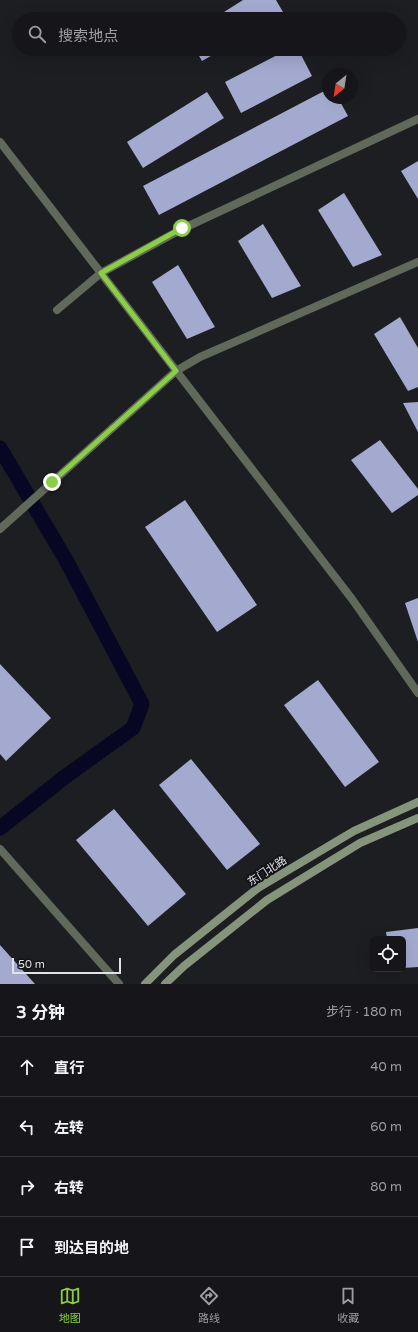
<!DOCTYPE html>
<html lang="zh">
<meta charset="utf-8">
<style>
body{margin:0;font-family:"Varela Round","Noto Sans SC",sans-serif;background:#232327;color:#f1f3f6}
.controls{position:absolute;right:12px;bottom:12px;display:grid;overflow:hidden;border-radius:6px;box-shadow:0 4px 16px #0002}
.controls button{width:36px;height:36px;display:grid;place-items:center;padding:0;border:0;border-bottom:1px solid #353539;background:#16161a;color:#f1f3f6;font:20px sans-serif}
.compass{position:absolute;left:322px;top:68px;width:36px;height:36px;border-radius:50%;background:#16161a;box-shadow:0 4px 16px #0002;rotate:210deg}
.scale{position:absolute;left:12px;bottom:10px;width:109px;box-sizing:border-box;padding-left:4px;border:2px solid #e1e2e5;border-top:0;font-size:11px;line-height:14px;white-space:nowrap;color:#e1e2e5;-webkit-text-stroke:3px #141418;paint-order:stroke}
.stop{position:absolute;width:12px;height:12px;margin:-9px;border:3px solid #8bce46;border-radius:50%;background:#fff}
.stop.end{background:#8bce46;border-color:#fff;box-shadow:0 1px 4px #0008}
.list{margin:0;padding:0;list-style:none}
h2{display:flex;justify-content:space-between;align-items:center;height:52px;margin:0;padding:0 16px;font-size:17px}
h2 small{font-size:13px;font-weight:400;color:#9e9fa2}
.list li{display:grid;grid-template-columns:26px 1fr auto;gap:12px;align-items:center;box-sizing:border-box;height:60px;padding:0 16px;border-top:1px solid #353539}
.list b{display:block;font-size:15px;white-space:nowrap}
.list em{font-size:13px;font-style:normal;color:#9e9fa2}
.icon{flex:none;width:22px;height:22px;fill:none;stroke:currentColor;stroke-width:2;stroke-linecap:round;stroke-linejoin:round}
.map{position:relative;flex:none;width:418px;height:984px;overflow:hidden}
.search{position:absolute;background:#16161a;box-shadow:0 4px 16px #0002;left:12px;right:12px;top:12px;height:44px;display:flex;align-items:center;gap:10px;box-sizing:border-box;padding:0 14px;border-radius:22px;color:#9e9fa2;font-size:15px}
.sheet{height:292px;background:#16161a}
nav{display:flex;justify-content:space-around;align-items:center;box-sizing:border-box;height:56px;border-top:1px solid #353539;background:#16161a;font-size:11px;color:#9e9fa2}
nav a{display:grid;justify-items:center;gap:2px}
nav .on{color:#8bce46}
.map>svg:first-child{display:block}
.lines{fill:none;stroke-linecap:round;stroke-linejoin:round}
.canal{stroke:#080723;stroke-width:15}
.building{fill:#a4a9d0}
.minor{stroke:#60695a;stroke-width:8}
.secondary{stroke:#86947b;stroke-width:8}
.route{stroke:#8bce46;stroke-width:5}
.labels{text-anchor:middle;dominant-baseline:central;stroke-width:4;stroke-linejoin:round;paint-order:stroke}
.street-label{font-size:11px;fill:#e1e2e5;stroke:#141418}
</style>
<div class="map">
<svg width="418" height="984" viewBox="0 0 418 984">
<rect width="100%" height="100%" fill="#1d1e22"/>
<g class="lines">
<!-- canal -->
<path class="canal" d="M0 448 66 560 142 704 133 728 66 776 0 828"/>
</g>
<!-- building -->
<path class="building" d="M243 0H276L283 12 271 19H213Z
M195 49H223L202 61Z
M289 49H298L312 76 241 113 225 82Z
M328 89V98H338L348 116 159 215 143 186Z
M207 92 224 118 143 168 127 142Z
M418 161V199L401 171Z
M344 193 382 255 353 267 318 210Z
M263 224 301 286 272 298 238 241Z
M178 265 215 327 187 339 152 282Z
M400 317 418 348V387L408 391 374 334Z
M418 402V432L403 403Z
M380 440 418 489V495L392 513 351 460Z
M185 500 257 605 217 632 145 527Z
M418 598V642L405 603Z
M0 664 51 718 6 761 0 754Z
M318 680 379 762 345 787 284 705Z
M191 759 260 844 227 870 159 785Z
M114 809 186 894 148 926 76 840Z
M418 928V967L403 968V939H387L386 932Z
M0 945 35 984H0Z"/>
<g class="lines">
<!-- minor -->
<path class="minor" d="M0 142 352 599 418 693
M57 310 101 273 182 229 418 119
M0 529 176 371 200 357 418 262
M0 849 119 984"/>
<!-- secondary -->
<path class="secondary" d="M145 984 174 955 258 888 354 831 418 802
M165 984 184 966 267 900 360 843 418 818"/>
</g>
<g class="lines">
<!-- route -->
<path class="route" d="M52 482 176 371 101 273 182 228"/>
</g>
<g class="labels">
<!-- street labels -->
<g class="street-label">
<text transform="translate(267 871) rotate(-33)">东门北路</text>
</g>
</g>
</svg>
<div class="controls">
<button><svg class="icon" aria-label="locate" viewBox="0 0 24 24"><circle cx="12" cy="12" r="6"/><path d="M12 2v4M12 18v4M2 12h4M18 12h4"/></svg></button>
</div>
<svg class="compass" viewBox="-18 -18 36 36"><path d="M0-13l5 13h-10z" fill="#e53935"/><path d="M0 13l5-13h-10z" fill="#9e9fa2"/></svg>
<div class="scale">50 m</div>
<div class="stop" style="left:182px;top:228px"></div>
<div class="stop end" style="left:52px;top:482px"></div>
<div class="search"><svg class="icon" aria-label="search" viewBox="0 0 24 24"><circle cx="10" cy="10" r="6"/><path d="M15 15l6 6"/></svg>搜索地点</div>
</div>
<section class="sheet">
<h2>3 分钟<small>步行 · 180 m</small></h2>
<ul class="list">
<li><svg class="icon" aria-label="ahead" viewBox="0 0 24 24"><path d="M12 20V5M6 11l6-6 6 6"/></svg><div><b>直行</b></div><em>40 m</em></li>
<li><svg class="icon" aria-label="left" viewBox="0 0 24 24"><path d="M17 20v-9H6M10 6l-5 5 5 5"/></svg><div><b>左转</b></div><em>60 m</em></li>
<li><svg class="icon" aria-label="right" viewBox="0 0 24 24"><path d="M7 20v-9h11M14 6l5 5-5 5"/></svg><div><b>右转</b></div><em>80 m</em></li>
<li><svg class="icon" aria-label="arrive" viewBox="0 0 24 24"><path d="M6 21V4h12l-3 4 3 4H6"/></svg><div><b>到达目的地</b></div></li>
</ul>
</section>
<nav>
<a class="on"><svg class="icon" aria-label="map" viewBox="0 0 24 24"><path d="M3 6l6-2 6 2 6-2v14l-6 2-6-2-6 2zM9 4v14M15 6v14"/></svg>地图</a>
<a><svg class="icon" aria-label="directions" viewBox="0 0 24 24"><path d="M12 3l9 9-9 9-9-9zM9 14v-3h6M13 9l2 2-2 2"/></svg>路线</a>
<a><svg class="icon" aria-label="saved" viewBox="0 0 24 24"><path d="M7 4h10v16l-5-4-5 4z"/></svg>收藏</a>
</nav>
